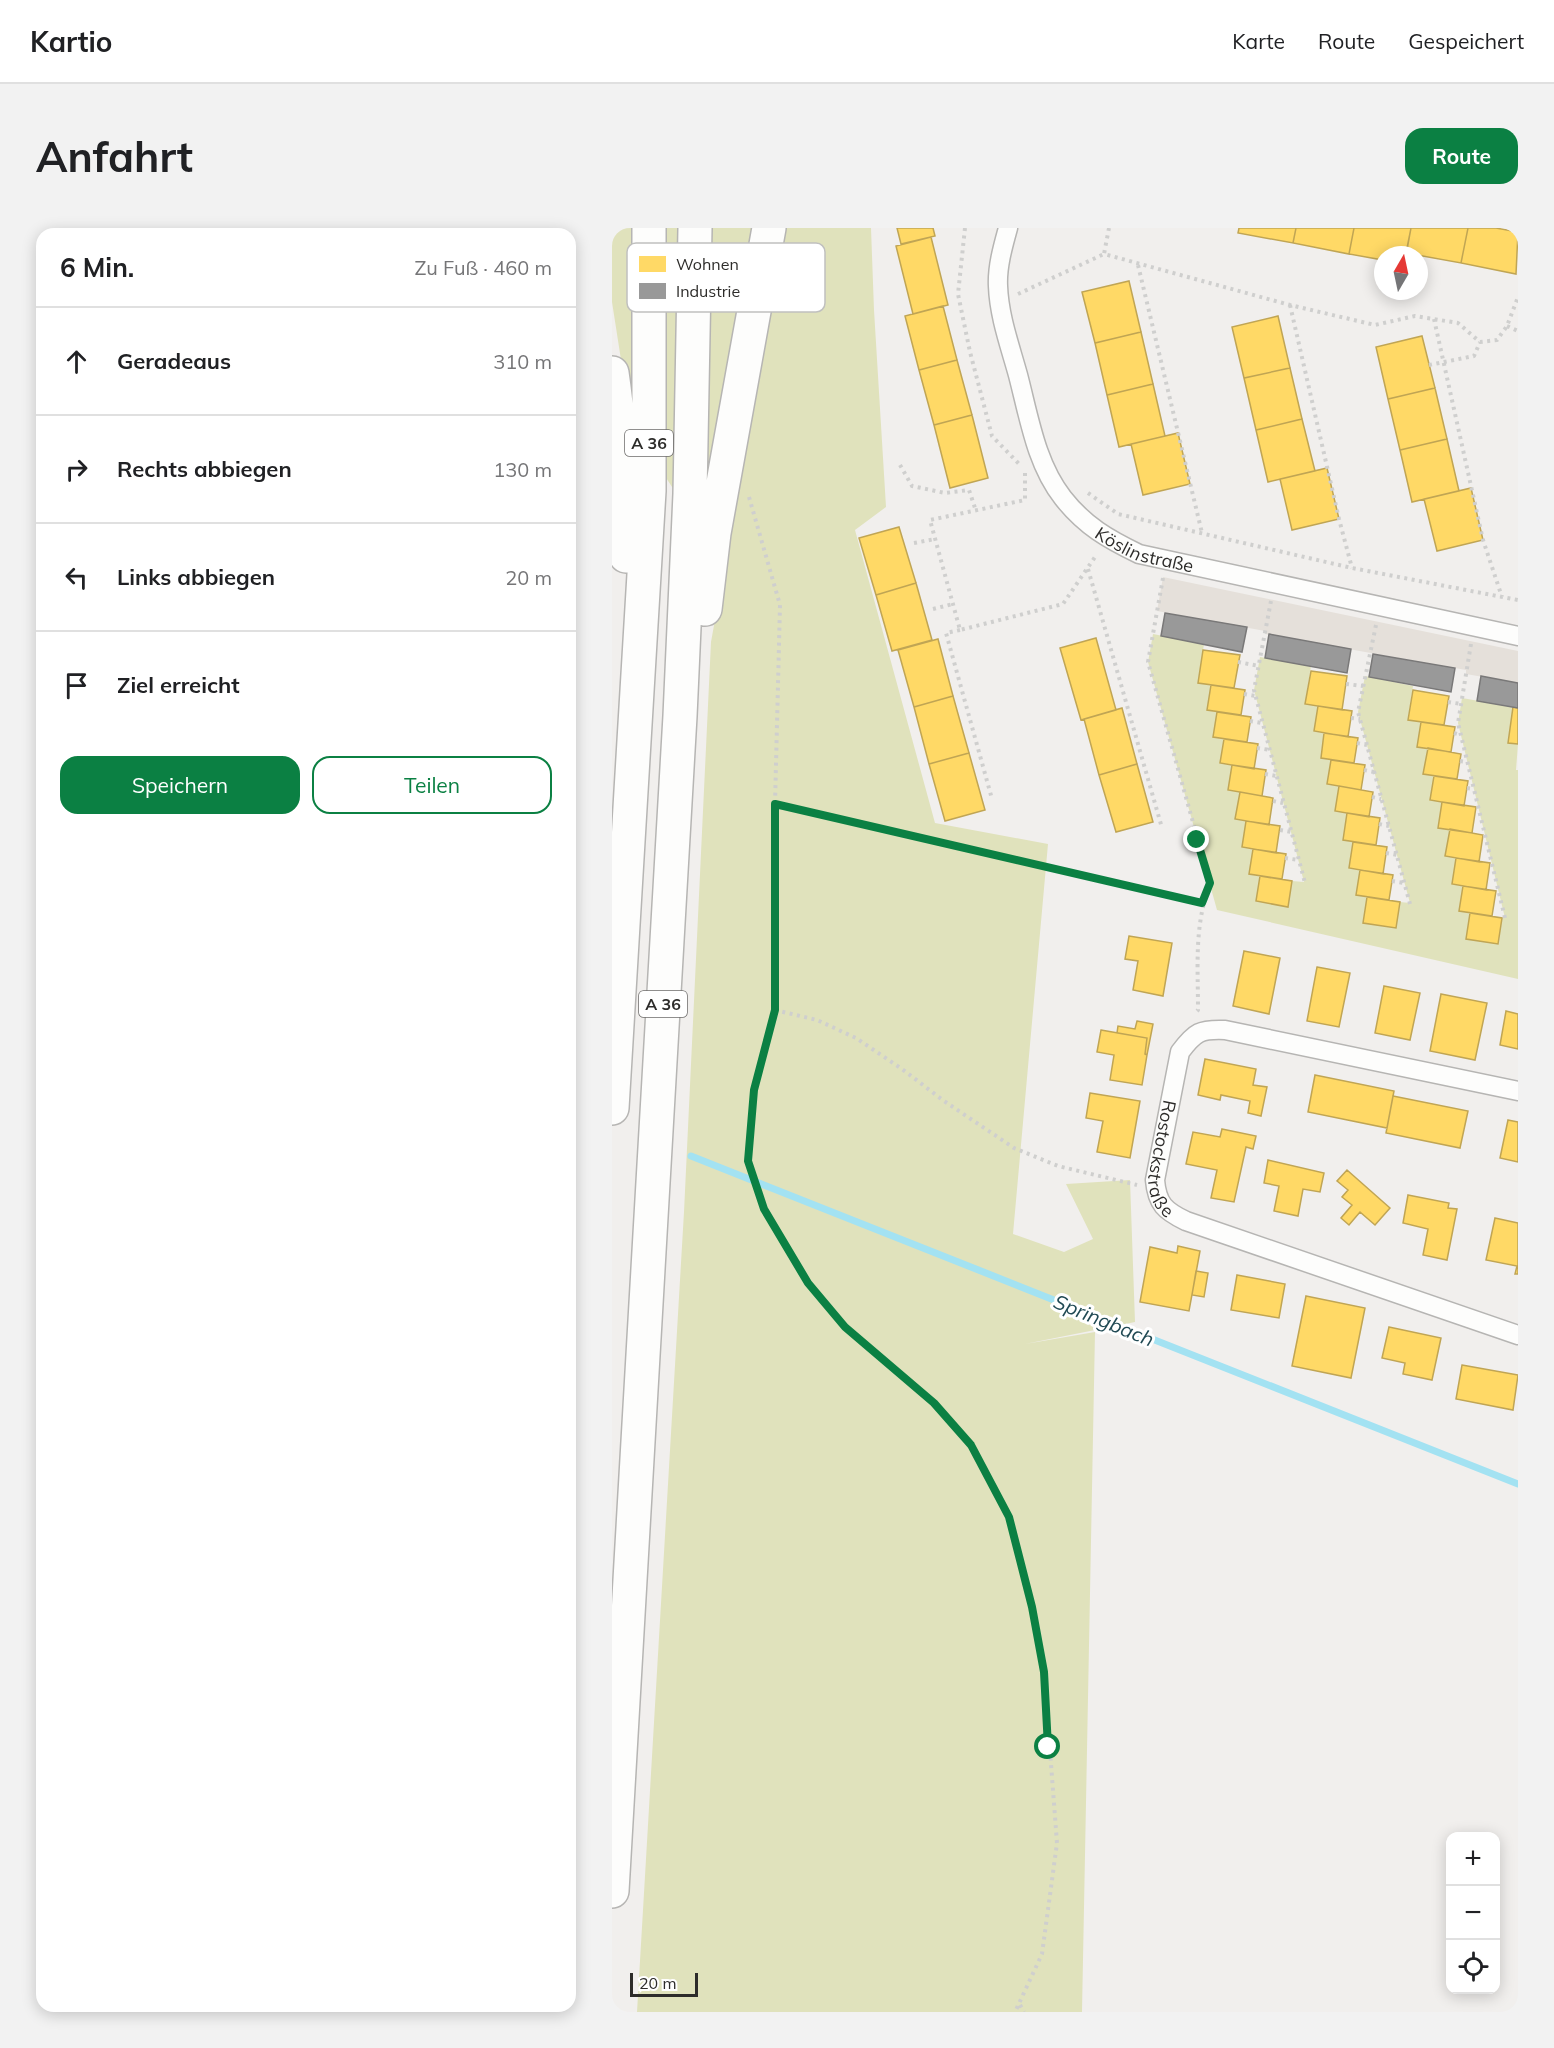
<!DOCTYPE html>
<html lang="de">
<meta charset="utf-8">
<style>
body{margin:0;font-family:Mulish,sans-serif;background:#f2f2f2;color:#202124}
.controls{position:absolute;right:18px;bottom:18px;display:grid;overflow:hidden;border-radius:12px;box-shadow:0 3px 15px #0003}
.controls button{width:54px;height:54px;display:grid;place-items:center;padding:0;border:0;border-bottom:2px solid #e0e0e0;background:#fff;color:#202124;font:30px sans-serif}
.compass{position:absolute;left:762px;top:18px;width:54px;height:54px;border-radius:50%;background:#fff;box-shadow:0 3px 15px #0003;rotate:9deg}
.scale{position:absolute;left:18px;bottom:15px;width:68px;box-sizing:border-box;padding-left:6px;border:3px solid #2d2c2a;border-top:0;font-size:16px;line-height:21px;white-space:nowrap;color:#2d2c2a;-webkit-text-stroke:4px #fff;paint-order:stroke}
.stop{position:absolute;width:18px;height:18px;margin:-14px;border:4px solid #0b8043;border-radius:50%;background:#fff}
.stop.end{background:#0b8043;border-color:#fff;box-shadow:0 2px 6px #0008}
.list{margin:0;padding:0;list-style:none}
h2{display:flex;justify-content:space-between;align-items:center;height:78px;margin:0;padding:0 24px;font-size:26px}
h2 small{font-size:20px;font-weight:400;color:#757577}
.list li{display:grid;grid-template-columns:39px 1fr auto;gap:18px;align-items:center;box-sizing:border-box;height:108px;padding:0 24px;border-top:2px solid #e0e0e0}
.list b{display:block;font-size:22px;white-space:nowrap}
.list em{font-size:20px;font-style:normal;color:#757577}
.actions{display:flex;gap:12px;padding:18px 24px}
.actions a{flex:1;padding:14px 0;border:2px solid #0b8043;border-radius:18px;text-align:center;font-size:21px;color:#0b8043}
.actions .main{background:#0b8043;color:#fff}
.icon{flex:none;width:33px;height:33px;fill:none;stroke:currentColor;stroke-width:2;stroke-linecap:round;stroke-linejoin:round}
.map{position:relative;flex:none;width:906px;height:1784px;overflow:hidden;border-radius:18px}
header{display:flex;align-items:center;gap:36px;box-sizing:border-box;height:84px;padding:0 30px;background:#fff;border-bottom:2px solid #e0e0e0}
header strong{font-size:28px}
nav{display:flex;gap:33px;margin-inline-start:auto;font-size:21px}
.intro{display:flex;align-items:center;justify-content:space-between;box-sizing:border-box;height:144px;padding:0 36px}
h1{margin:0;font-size:42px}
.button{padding:15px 27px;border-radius:18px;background:#0b8043;color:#fff;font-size:21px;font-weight:700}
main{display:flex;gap:36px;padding:0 36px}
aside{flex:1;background:#fff;border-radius:18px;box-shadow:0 3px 15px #0003}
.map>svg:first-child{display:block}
.built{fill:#e5e0da}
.green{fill:#e0e2bc}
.homes{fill:#ffd966;stroke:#c0a554;stroke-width:1.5}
.industry{fill:#999;stroke:#797878;stroke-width:1.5}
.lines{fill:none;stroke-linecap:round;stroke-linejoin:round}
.stream{stroke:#a3e2f2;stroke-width:7}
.street-casing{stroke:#b6b5b3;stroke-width:21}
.highway-casing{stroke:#b6b5b3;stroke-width:36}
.path{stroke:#cfcfce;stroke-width:4;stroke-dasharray:3 4.5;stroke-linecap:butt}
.street{stroke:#fdfdfc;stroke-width:18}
.highway{stroke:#fdfdfc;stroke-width:33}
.route{stroke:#0b8043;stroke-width:8}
.labels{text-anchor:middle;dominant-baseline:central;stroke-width:6;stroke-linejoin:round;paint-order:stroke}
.shield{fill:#fff;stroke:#6c6b6a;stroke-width:1.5}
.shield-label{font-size:16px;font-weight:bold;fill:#2d2c2a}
.street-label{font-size:18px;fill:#2d2c2a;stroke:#fff}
.water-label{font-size:20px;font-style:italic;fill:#214a54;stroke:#fff}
.key{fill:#fff;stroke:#c0c0bf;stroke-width:1.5}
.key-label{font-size:16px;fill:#2d2c2a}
</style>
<header>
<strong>Kartio</strong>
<nav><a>Karte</a><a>Route</a><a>Gespeichert</a></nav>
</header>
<div class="intro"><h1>Anfahrt</h1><a class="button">Route</a></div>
<main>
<aside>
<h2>6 Min.<small>Zu Fuß · 460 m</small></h2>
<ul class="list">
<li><svg class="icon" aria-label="ahead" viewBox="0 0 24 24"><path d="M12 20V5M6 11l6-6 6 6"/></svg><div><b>Geradeaus</b></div><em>310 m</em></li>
<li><svg class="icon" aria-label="right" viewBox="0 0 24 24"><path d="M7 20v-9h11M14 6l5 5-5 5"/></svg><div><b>Rechts abbiegen</b></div><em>130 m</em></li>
<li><svg class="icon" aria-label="left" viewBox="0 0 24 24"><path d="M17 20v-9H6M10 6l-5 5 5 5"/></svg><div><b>Links abbiegen</b></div><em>20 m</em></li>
<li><svg class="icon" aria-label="arrive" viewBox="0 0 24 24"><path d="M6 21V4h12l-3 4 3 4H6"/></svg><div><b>Ziel erreicht</b></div></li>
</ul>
<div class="actions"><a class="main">Speichern</a><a>Teilen</a></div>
</aside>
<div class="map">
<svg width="906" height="1784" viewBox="0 0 906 1784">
<rect width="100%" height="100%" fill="#f1efed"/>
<!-- built -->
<path class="built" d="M551 349 906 423V455L854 446V442L653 406V403L545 383Z"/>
<!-- green -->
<path class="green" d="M0 0H143L92 308 19 196 0 74Z
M174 0H259L262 82 274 279 243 302 323 595 436 616 401 1006 452 1024 481 1011 454 956 518 952 523 1094 413 1116 483 1104 470 1784H25L72 984 99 414Z
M541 406 592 416 586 454 599 457 595 482 605 484 601 509 612 511 608 535 620 537 616 562 628 564 623 591 634 593 630 619 641 621 637 646 648 648 644 673 676 679 680 653 692 654 642 462 648 429 699 438 693 476 706 478 702 503 712 505 709 530 719 532 715 556 727 558 723 583 735 585 731 612 741 614 737 640 748 642 744 667 755 669 751 694 783 700 788 674 798 675 746 484 753 448 801 458 796 491 809 494 805 519 816 520 812 546 822 548 818 572 830 574 826 599 838 601 833 628 844 630 840 656 851 658 847 683 858 685 854 710 886 716 890 690H893L846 495 850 470 901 479 896 514 906 516 904 542H906V751L605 682 536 434Z"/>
<!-- homes -->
<path class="homes" d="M285 0H321L323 8 289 16Z
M627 0H684L681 15 626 5Z
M684 0H742L737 26 681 15Z
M742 0H799L794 27H771V32L737 26Z
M799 0H856L849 35 794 25Z
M856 0H884L906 4 904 46 849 35Z
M319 9 336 77 301 86 284 18Z
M517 53 529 104 483 115 470 64Z
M331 78 345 132 307 142 293 88Z
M666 88 678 140 632 150 620 99Z
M529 104 541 156 495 167 483 115Z
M810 108 823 160 776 171 764 119Z
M345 132 360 187 322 197 307 142Z
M678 140 690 191 644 202 632 150Z
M541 156 553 208 507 219 495 167Z
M823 160 835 211 788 222 776 171Z
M360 187 376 250 338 260 322 197Z
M690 191 703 243 656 254 644 202Z
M566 205 578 256 531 267 519 216Z
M835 211 847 263 800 274 788 222Z
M715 240 727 291 680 302 668 251Z
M859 260 871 312 825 323 812 271Z
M287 299 304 355 264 367 247 310Z
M304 355 320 412 280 423 264 367Z
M484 410 504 482 469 492 448 420Z
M326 411 341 468 302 479 286 422Z
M591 422 628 427 622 460 586 455Z
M699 443 735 448 730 482 693 476Z
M599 457 633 462 629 487 595 482Z
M801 462 837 468 832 497 796 492Z
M341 468 357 525 317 536 302 479Z
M706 478 740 483 736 509 702 503Z
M901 479 906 480V516L896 515Z
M510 480 525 536 487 547 472 491Z
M605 484 639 489 635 514 601 509Z
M809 494 843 499 839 524 805 519Z
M712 505 746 510 742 535 709 530Z
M612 511 646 516 642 541 608 535Z
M816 520 849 526 845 551 811 546Z
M357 525 373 582 333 593 317 536Z
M719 532 753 537 749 562 715 556Z
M525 536 541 594 504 604 487 547Z
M620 537 654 542 650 568 616 562Z
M822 548 856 553 852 578 818 572Z
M727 558 761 564 757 589 723 583Z
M628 564 661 570 657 597 623 591Z
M830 574 864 579 860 605 826 600Z
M735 585 768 590 764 617 731 612Z
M634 593 668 598 664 625 630 619Z
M838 601 871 607 867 634 833 628Z
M741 614 775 619 771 646 737 640Z
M641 621 674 626 670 651 637 646Z
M844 630 878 635 874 662 840 656Z
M748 642 781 647 777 672 744 667Z
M648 648 680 653 676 679 644 673Z
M851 658 884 663 880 688 847 683Z
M755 669 788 674 784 700 751 695Z
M858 685 890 690 886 716 854 711Z
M517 708 560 715 551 768 521 762 526 733 513 731Z
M632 723 668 730 657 786 621 778Z
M705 739 738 745 727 799 695 793Z
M772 758 808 765 798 812 763 805Z
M829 766 875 775 863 832 818 823Z
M894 783 906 786V821L888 817Z
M525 793 541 796 535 827 533 826 535 810 505 805 506 798 523 801Z
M489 802 535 810 533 826 535 827 530 857 498 852 502 827 485 824Z
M593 831 644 841 641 857 655 859 649 888 636 885 638 873 609 867 608 872 586 867Z
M703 847 782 863 775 900 696 884Z
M478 865 528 873 518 930 485 924 491 893 474 890Z
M781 868 856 883 848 920 774 905Z
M896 892 906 894V934L888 930Z
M610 901 644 908 641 921 634 919 622 974 599 970 605 942 574 936 581 904 608 909Z
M656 932 712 945 708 964 691 961 686 988 662 983 667 958 652 955Z
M735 942 778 980 763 997 748 984 737 997 729 990 740 977 730 969 736 962 725 953Z
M796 967 837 975 836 980 845 981 835 1032 811 1027 816 1001 791 995Z
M883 990 906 995V1046H903L905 1038 874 1032Z
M566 1018 588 1023 577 1083 528 1074 538 1019 565 1025Z
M584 1043 596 1045 592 1069 580 1067Z
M625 1047 673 1056 667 1090 619 1082Z
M694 1068 753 1080 739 1150 680 1138Z
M777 1099 829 1110 820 1152 791 1146 793 1135 770 1130Z
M850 1137 906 1147 901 1182 844 1171Z"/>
<!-- industry -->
<path class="industry" d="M553 385 635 399 630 424 549 408Z
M657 406 739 421 735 445 653 430Z
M761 426 843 440 839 464 757 449Z
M869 448 906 455V480L865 473Z"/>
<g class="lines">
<!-- stream -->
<path class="stream" d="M79 928 906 1256"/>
<defs>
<g id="street">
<path id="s1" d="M396 0C391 18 385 39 386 58 387 88 398 118 406 147 417 189 424 236 451 270 473 298 496 311 527 326L906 408"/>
<path id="s2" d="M906 863 613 802C588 801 583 804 568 824L543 952C545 976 553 983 574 993L906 1107"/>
</g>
<path id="highway" d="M0 145C9 206 12 267 14 328
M93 381 102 305 157 0
M0 880 37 263V0
M0 1663 68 488 78 266 83 0"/>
</defs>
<!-- street casing -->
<use href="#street" class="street-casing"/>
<!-- highway casing -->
<use href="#highway" class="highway-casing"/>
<!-- path -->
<path class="path" d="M353 0 346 66 358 124 380 208 409 238
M497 0 492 26 678 77 763 97 803 88 846 95 868 114 885 112 895 98 906 69
M526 37 590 305
M406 66 492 26
M678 77 727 291 740 340
M822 91 871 312 890 369
M895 98 906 103
M817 137 862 128 868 114
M288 237 300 258 333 265 357 262 364 283
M413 245V272L318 292 348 402 451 376 485 326
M476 265 506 286 740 340 906 372
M137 269 168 377 163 576V782L142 862 136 934 152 981 196 1055 233 1099 322 1175 359 1217 397 1289 420 1379 432 1444 445 1615 430 1726 403 1784
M302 315 323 311
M476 341 550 600
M551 350 536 434 598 655C582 699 586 736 586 782L585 783
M659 373 642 462 693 655
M321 381 341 376
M764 397 746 484 798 676
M348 402 334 405 380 571
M859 416 846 495 893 690
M626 434 647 438
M734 456 751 458
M632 466 643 468
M836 474 849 476
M739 490 748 491
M638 493 650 495
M842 505 849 507
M745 515 755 517
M645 520 658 522
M848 533 855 534
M752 542 762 544
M653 546 664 548
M855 560 862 561
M760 569 769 571
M661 573 671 575
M163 576 590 675
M767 596 777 598
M668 602 679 604
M774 625 785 627
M673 630 686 632
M780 653 792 655
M163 782 205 792 244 810 290 841 332 873 402 920 446 938 525 957
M408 1777 412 1784"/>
<!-- street -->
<use href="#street" class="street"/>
<!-- highway -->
<use href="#highway" class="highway"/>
</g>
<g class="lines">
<!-- route -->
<path class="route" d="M436 1519 432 1444 420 1379 397 1289 359 1217 322 1175 233 1099 196 1055 152 981 136 933 142 862 163 782V576L590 675 598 655 585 612"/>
</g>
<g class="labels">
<!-- shield labels -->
<g class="shield">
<rect x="13" y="202" width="48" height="26" rx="4.5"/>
<rect x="27" y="763" width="48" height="26" rx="4.5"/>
</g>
<g class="shield-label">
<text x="37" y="215">A 36</text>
<text x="51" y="776">A 36</text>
</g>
<!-- street labels -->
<g class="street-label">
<text stroke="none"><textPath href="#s1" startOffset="382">Köslinstraße</textPath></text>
<text stroke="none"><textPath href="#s2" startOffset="462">Rostockstraße</textPath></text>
</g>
<!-- water labels -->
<g class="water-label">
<text transform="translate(492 1092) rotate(22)">Springbach</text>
</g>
</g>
<!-- legend -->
<rect x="15" y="15" width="198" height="69" rx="9" class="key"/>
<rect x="27" y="28" width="27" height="16" fill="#ffd966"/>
<rect x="27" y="55" width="27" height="16" fill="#999"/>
<g class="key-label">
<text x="64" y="42">Wohnen</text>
<text x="64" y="69">Industrie</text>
</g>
</svg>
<div class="controls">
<button>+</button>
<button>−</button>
<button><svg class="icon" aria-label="locate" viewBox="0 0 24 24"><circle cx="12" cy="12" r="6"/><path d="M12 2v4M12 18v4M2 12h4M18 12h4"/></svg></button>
</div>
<svg class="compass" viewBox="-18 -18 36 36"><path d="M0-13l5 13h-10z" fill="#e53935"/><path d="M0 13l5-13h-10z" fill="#757577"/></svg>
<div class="scale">20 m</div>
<div class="stop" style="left:436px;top:1519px"></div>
<div class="stop end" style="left:585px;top:612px"></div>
</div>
</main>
